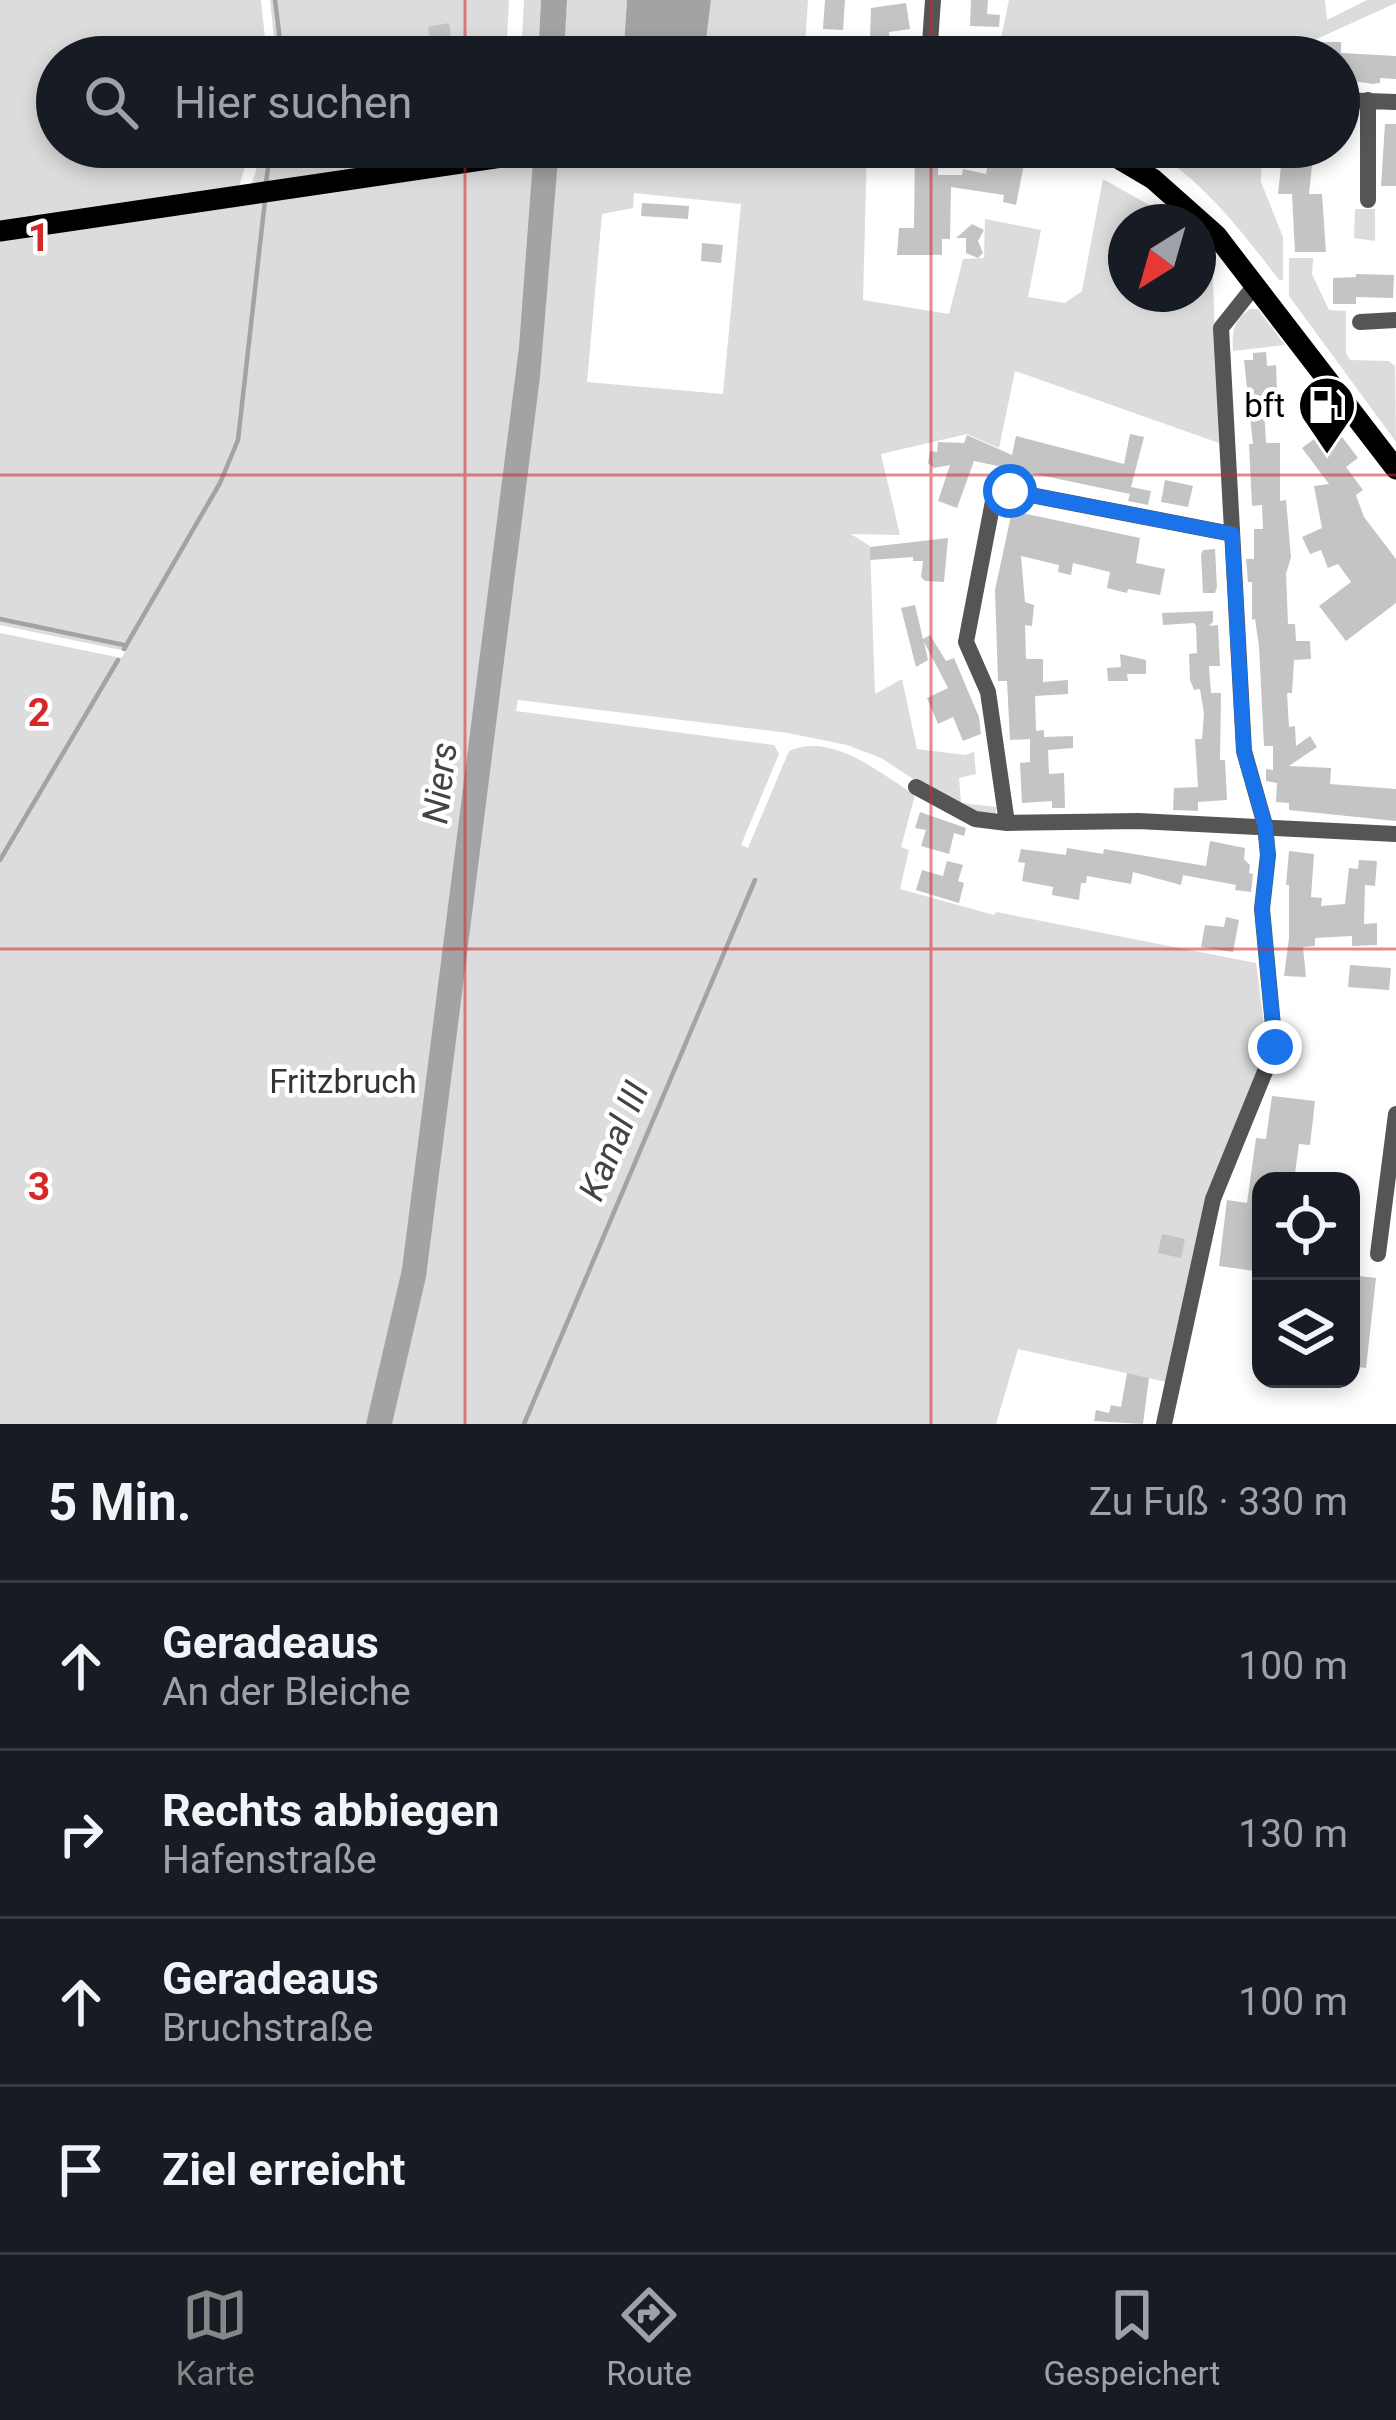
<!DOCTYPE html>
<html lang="de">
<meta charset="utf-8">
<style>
body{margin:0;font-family:Roboto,sans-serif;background:#20242c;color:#f1f3f6}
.controls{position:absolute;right:36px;bottom:36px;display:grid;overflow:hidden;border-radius:24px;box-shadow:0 6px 18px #0003}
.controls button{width:108px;height:108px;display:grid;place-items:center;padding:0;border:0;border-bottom:3px solid #363941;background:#171b24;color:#f1f3f6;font:60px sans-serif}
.compass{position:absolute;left:1108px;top:204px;width:108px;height:108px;border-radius:50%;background:#171b24;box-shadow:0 6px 18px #0003;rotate:217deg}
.stop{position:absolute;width:36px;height:36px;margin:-27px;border:9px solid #1a73e8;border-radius:50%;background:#fff}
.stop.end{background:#1a73e8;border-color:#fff;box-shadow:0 3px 12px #0008}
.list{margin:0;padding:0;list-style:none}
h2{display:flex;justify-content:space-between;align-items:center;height:156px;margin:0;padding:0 48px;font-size:51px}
h2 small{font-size:39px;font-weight:400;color:#9ea1a6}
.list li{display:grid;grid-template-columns:78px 1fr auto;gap:36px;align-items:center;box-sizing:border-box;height:168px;padding:0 48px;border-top:3px solid #363941}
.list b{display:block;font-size:45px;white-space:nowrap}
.list p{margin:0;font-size:39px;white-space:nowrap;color:#9ea1a6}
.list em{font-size:39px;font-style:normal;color:#9ea1a6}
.icon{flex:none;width:66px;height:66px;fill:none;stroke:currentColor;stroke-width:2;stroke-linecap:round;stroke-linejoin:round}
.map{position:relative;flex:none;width:1396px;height:1424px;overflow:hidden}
.search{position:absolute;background:#171b24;box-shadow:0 6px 18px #0003;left:36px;right:36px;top:36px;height:132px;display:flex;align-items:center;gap:30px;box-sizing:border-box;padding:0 42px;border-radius:66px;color:#9ea1a6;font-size:45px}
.sheet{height:828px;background:#171b24}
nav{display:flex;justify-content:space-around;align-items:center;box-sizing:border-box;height:168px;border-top:3px solid #363941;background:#171b24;font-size:33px;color:#9ea1a6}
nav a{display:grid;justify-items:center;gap:6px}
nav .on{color:#858687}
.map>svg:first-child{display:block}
.green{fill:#dcdcdc;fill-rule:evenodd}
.water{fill:#a3a3a3}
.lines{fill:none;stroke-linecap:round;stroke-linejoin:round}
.stream{stroke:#a3a3a3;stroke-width:4.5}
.building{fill:#c4c4c4}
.minor{stroke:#555;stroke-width:16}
.major{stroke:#000;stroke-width:21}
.route{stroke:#1a73e8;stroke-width:15}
.grid{fill:none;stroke:#d62828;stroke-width:3;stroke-opacity:0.55}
.labels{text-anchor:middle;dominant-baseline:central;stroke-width:9;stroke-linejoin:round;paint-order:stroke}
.poi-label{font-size:33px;fill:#000;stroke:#fff;text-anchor:end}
.park-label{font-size:33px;fill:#333;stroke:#fff}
.water-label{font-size:36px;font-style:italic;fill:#444;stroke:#fff}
.grid-label{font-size:39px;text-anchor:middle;font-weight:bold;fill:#d62828;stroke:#fff;stroke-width:9;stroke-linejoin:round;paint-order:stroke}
</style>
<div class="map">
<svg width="1396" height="1424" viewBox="0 0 1396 1424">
<rect width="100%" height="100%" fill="#fff"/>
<!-- green -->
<path class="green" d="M0 0H261L267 57H57V147H251L238 190 0 222Z
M270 0H509L506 57H276Z
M524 0H541L538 57H521Z
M567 0H627L624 44 636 46 629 57H564Z
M711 0H808L804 57H704Z
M1009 0H1325L1327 20 1367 0H1396V3L1299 47V57H997Z
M264 147H498L497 151 534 147 535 170 559 147 575 156 629 147H682L687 152 707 147H867L863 300 949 314 963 259 984 258 985 219 1041 230 1028 297 1065 303 1082 291 1103 179 1179 222H1126V294H1198V240L1212 255 1219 443 1015 371 999 448 967 434 881 454 900 535 851 534 870 546 875 694 902 679 917 749 965 755 974 752 976 774 959 778 961 803 997 807 995 815 959 809 881 758 847 745 788 733 518 700 516 711 774 745 779 754 741 845 748 848 789 751C832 732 880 773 915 795L901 847 909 850 900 889 994 915 996 912 1256 963 1267 1048 1166 1382 1018 1349 996 1424H0V633L121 658 126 651 0 625V237L250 188ZM634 193 741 204 723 394 587 382 602 214 633 208Z
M1146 147H1262L1261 182 1283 237V279L1280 281C1241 231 1202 178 1146 147Z
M1355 209H1375V241L1354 238Z
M1289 258H1313L1312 274 1329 310 1346 311V353L1350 360 1389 361 1395 366 1396 442 1289 296Z
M1250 309H1258L1285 345 1233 351C1232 331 1233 321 1250 309Z"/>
<!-- water -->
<path class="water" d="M541 0H567L564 57H538Z
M627 0H711L704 57H679L672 48H661L653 57H629L635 47 624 45Z
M534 147H559L540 377 426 1277 392 1424H366L402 1269 519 347Z"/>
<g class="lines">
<!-- stream -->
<path class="stream" d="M275 0 282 57
M266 182 271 147
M0 619 124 645
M124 649 220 483 238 440 265 200
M0 860 118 660
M524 1424 755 880"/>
</g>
<!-- building -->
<path class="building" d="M825 0H845L843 30 823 29Z
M971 0H988L987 14 1000 15 999 27 970 26Z
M906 3 910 29 889 32 890 40 886 39 888 57H866L864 39 870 38 871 8Z
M449 23 451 36 430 40 428 27Z
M1319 42H1341V53L1396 56V79L1380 78V83L1373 84 1339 79V57H1319Z
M1385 124H1396V186H1381Z
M915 147H938V175H962L963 169 986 174 989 157 999 159 1008 153 1015 162 1024 164 1016 205 1003 202 1004 195 951 187 950 239H942V255H897L899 228H914Z
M1283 147H1314L1309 194H1322L1326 252H1295L1292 194H1278Z
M642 203 689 206 688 219 641 216Z
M972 224 984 230 978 241 983 253 978 258 966 253V238H956Z
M702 243 723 245 721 263 701 261Z
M1356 274 1394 275 1393 298 1356 297V304H1333V278L1356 277Z
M1266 352 1267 366 1276 365 1278 417 1270 406H1264L1266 443H1280V501L1286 500 1291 557 1286 574 1288 624H1295L1296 641H1310L1311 659 1294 660 1292 693H1287L1289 727 1295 726 1296 746 1310 736 1317 747 1289 766 1331 768 1330 784 1396 789V821L1289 810V803L1276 802 1277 783 1266 781V769L1273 770V746H1264L1259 646 1255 619 1252 620V582H1248L1246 559H1254V529H1263L1262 505 1252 506 1249 444H1253L1244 360H1253V353Z
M1333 425 1358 458 1346 467 1363 490 1356 495 1364 517 1396 559V603L1346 641 1319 606 1351 582 1338 564 1328 568 1321 550 1310 554 1302 537 1322 528 1314 486 1329 484 1302 448Z
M1130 434 1144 437 1131 487 1151 491 1148 505 1128 501 1130 494 974 461 957 508 938 501 950 465 934 468 928 463 930 451 937 452 938 442 964 443 967 435 1012 455 1016 436 1124 464Z
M1165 480 1193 486 1188 507 1161 502Z
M1012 511 1140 538 1136 563 1165 569 1160 595 1128 589 1127 593 1107 588 1110 572 1073 563 1071 575 1058 572 1059 565 1021 556 1025 602 1034 605 1032 626 1025 625 1026 659H1043V682L1068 680V694L1035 696 1036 731 1044 730V737L1073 736V748L1048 750 1049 774 1064 773 1065 808H1052V801L1022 803 1020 763 1030 762V739L1010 740 1007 681H998L995 590Z
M948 538 944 582 925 581 921 577 923 561H913V557L870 560V547Z
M1215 549 1217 587 1215 593H1203L1201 555 1203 550Z
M915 605 923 639 930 635 946 661 954 658 979 717 981 734 963 741 953 717 938 724 927 698 948 688 924 642 928 660 916 667 901 608Z
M1213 611V622L1209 626 1218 625 1220 666H1209L1211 693H1221L1220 760H1225L1227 800 1198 802V811L1173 810 1174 788 1198 787 1195 739H1202L1204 714 1200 689 1194 690 1190 680 1189 654 1197 653 1196 626 1194 623 1163 625 1162 613Z
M1120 654 1146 660V674H1127L1128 681H1108L1107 668 1121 667Z
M920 812 966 828 964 836 954 833 949 854 921 846 926 830 915 828Z
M1210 841 1245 848 1244 859 1250 865 1249 873 1253 874 1251 892 1235 890 1236 885 1183 875 1181 885 1133 872 1131 884 1087 876 1086 883H1081L1079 900 1052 895 1053 887 1022 881 1025 863 1018 862 1021 849 1066 855 1067 848 1103 854 1104 849 1206 866Z
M1289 851 1314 854 1311 897 1322 898 1321 906 1345 904 1349 868 1358 869 1359 860 1377 861 1375 886 1365 885 1364 924 1377 923V945L1352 946V936L1315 938V946L1303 947 1306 977 1284 976 1289 938V885H1286Z
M947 861 963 865 958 881 964 883 959 903 916 890 922 870 943 876Z
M1226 917 1239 920 1233 952 1201 947 1205 925 1224 927Z
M1350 965 1391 968 1389 990 1348 987Z
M1272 1096 1315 1101 1310 1145 1299 1144 1294 1181H1261V1272L1219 1266 1227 1200 1247 1203 1256 1138 1266 1139Z
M1162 1234 1185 1239 1181 1258 1158 1253Z
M1351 1275 1376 1278 1366 1368 1351 1366Z
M1127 1373 1149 1378 1143 1424 1094 1421 1096 1410 1109 1413 1111 1405 1121 1407Z"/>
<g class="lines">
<!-- minor -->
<path class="minor" d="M929 57 933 0
M1339 100 1396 102
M1368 200V100
M1360 322 1396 320
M916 787 975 819 1007 823 1138 821 1396 834
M1007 823 988 692 966 642 994 496 1010 491 1232 534
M1378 1254 1396 1114
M1164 1424 1213 1199 1275 1047 1262 909 1268 855 1265 825 1244 751 1221 328 1256 284"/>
<!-- major -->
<path class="major" d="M1099 147 1153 179 1216 235 1396 469
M0 231 571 147"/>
</g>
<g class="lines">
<!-- route -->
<path class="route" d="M1010 491 1232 534 1244 752 1265 825 1268 855 1262 909 1275 1047"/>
</g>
<!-- grid -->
<path class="grid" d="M465 0V57M931 0V57M465 147V1424M931 147V1424M0 475H1396M0 949H1396"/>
<!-- icons -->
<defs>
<symbol id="fuel-pin" viewBox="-11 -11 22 30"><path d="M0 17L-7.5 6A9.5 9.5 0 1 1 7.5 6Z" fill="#000" stroke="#fff"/><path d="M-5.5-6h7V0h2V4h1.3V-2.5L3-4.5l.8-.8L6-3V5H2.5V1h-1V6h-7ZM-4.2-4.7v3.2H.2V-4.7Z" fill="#fff"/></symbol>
</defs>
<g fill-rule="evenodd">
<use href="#fuel-pin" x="1294" y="372" width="66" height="90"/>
</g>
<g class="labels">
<!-- poi labels -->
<g class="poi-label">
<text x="1285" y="405">bft</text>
</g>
<!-- park labels -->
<g class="park-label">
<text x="343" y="1081">Fritzbruch</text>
</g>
<!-- water labels -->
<g class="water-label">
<text transform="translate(440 783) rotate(-83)">Niers</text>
<text transform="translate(614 1141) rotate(-67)">Kanal III</text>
</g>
</g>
<g class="grid-label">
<text x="39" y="251">1</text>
<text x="39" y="726">2</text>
<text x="39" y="1200">3</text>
</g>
</svg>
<div class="controls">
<button><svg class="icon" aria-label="locate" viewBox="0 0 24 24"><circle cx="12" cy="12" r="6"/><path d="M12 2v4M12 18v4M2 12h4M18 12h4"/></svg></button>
<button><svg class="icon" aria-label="layers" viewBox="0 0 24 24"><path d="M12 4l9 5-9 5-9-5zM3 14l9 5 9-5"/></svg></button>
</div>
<svg class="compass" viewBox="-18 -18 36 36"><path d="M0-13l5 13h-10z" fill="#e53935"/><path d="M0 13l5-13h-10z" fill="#9ea1a6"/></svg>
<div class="stop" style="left:1010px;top:491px"></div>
<div class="stop end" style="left:1275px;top:1047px"></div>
<div class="search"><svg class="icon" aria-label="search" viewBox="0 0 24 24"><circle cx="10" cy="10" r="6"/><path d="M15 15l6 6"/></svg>Hier suchen</div>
</div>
<section class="sheet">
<h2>5 Min.<small>Zu Fuß · 330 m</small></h2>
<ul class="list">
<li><svg class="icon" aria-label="ahead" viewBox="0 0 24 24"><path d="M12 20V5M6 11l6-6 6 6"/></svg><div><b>Geradeaus</b><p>An der Bleiche</p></div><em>100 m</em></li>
<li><svg class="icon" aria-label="right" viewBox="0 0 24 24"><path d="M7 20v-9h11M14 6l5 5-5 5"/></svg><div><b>Rechts abbiegen</b><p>Hafenstraße</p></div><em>130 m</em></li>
<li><svg class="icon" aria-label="ahead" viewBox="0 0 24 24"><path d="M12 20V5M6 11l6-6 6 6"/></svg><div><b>Geradeaus</b><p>Bruchstraße</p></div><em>100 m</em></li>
<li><svg class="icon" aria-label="arrive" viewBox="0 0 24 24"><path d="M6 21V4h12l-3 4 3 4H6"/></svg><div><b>Ziel erreicht</b></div></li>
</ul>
</section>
<nav>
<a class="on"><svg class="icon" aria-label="map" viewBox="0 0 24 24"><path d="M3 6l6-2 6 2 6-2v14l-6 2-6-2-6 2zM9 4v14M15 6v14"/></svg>Karte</a>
<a><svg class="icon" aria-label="directions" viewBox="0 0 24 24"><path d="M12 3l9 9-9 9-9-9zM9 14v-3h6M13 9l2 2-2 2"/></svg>Route</a>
<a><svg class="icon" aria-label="saved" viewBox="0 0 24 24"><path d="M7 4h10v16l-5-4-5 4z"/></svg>Gespeichert</a>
</nav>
